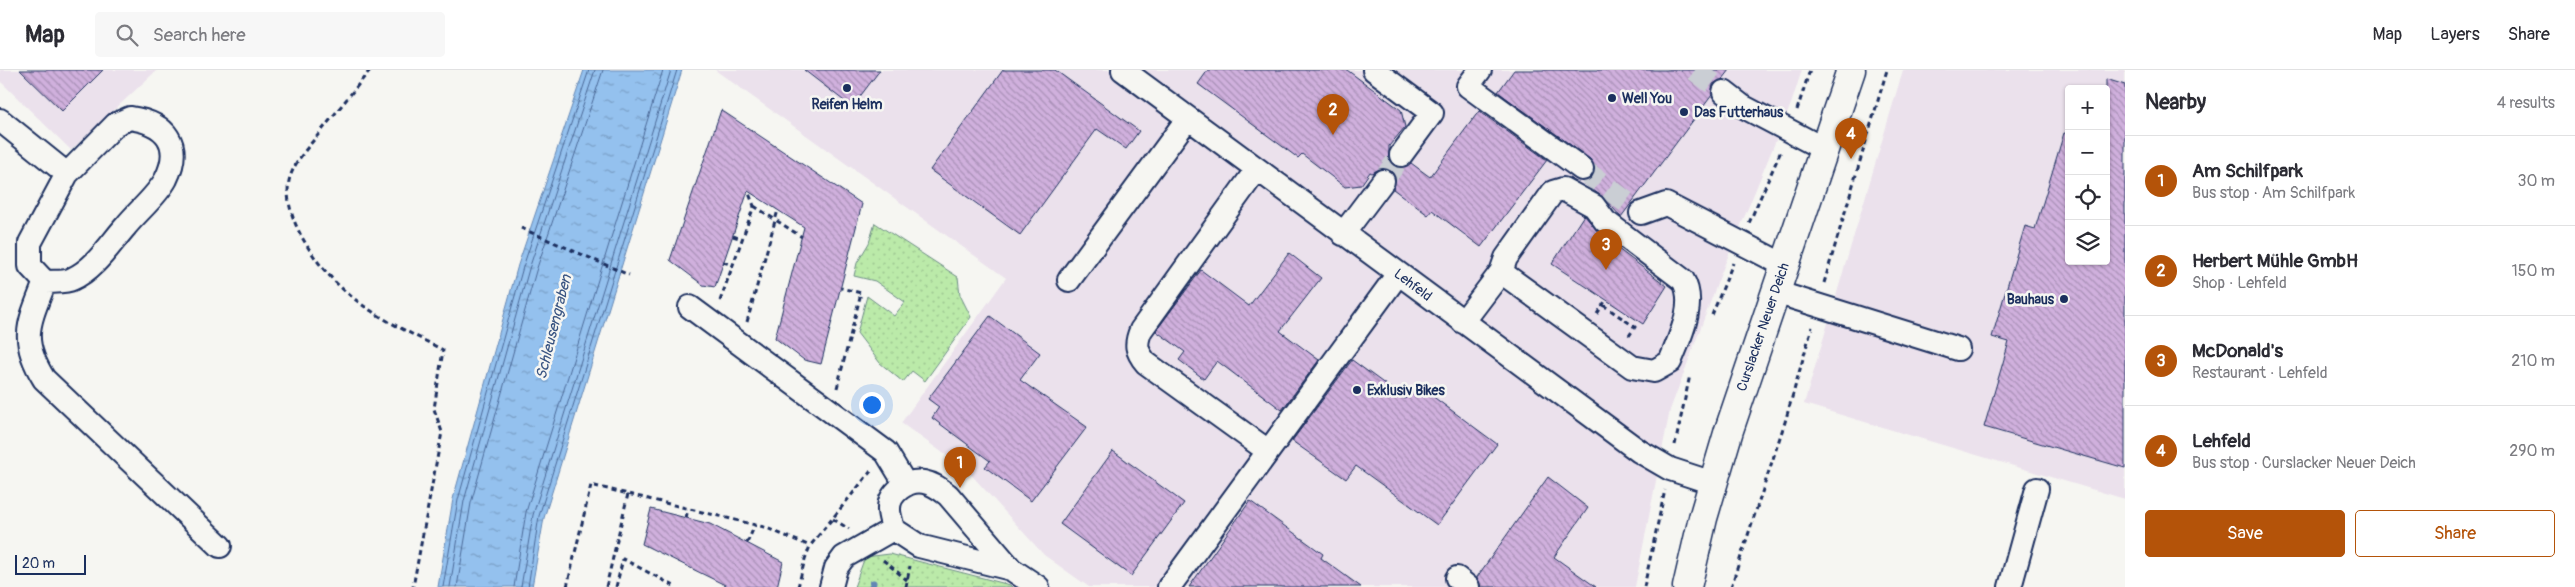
<!DOCTYPE html>
<meta charset="utf-8">
<style>
body{margin:0;font-family:Pangolin,sans-serif;background:#f7f7f7;color:#2b2b33}
.controls{position:absolute;right:15px;top:15px;display:grid;overflow:hidden;border-radius:5px;box-shadow:0 1px 4px #0004}
.controls button{width:45px;height:45px;display:grid;place-items:center;padding:0;border:0;border-bottom:1px solid #e1e1e2;background:#fff;color:#2b2b33;font:25px sans-serif}
.scale{position:absolute;left:15px;bottom:12px;width:71px;box-sizing:border-box;padding-left:5px;border:2px solid #1b2f5e;border-top:0;font-size:14px;line-height:18px;white-space:nowrap;color:#1b2f5e;-webkit-text-stroke:4px #f6f6f2;paint-order:stroke}
.you{position:absolute;left:871px;top:334px;width:18px;height:18px;margin:-12px;border:4px solid #fff;border-radius:50%;background:#1a73e8;box-shadow:0 0 0 8px #1a73e833}
.badge{display:grid;place-items:center;width:32px;height:32px;border-radius:50%;background:#b45309;color:#fff;font-size:16px;font-weight:700}
.pin{position:absolute;translate:-50% -41px;filter:drop-shadow(0 1px 2px #0008)}
.pin::after{content:'';position:absolute;top:26px;width:18px;height:15px;background:inherit;clip-path:polygon(0 0,100% 0,50% 100%)}
.list{margin:0;padding:0;list-style:none}
h2{display:flex;justify-content:space-between;align-items:center;height:65px;margin:0;padding:0 20px;font-size:21px}
h2 small{font-size:16px;font-weight:400;color:#7c7c81}
.list li{display:grid;grid-template-columns:32px 1fr auto;gap:15px;align-items:center;box-sizing:border-box;height:90px;padding:0 20px;border-top:1px solid #e1e1e2}
.list b{display:block;font-size:19px;white-space:nowrap}
.list p{margin:0;font-size:16px;white-space:nowrap;color:#7c7c81}
.list em{font-size:16px;font-style:normal;color:#7c7c81}
.actions{display:flex;gap:10px;padding:15px 20px}
.actions a{flex:1;padding:11px 0;border:1px solid #b45309;border-radius:5px;text-align:center;font-size:18px;color:#b45309}
.actions .main{background:#b45309;color:#fff}
.icon{flex:none;width:28px;height:28px;fill:none;stroke:currentColor;stroke-width:2;stroke-linecap:round;stroke-linejoin:round}
.map{position:relative;flex:none;width:2125px;height:517px;overflow:hidden}
header{display:flex;align-items:center;gap:30px;box-sizing:border-box;height:70px;padding:0 25px;background:#fff;border-bottom:1px solid #e1e1e2}
header strong{font-size:24px}
nav{display:flex;gap:28px;margin-inline-start:auto;font-size:18px}
.search{width:350px;height:45px;background:#f7f7f7;display:flex;align-items:center;gap:12px;box-sizing:border-box;padding:0 18px;border-radius:5px;color:#7c7c81;font-size:19px}
main{display:flex}
aside{flex:1;background:#fff}
.map>svg:first-child{display:block}
.built{fill:#ebe1ec;fill-rule:evenodd}
.park{fill:url(#park-dots);stroke:#6b8c84}
.water{fill:url(#water-ripples);stroke:#6487b4}
.lines{fill:none;stroke-linecap:round;stroke-linejoin:round}
.shore{stroke:#4b6998;stroke-width:1}
.stream{stroke:#6487b4;stroke-width:7}
.building{fill:url(#building-back-hatch);stroke:#1b2f5e}
.minor-tunnel{stroke:#caced4;stroke-width:22;stroke-dasharray:22 11;stroke-linecap:butt}
.minor-casing{stroke:#1b2f5e;stroke-width:26}
.major-casing{stroke:#1b2f5e;stroke-width:31}
.path{stroke:#1b2f5e;stroke-width:3;stroke-dasharray:5 4;stroke-linecap:butt}
.minor{stroke:#f6f6f2;stroke-width:22}
.major{stroke:#f6f6f2;stroke-width:28}
.poi-dot{fill:#1b2f5e;stroke:#f6f6f2;stroke-width:2}
.labels{text-anchor:middle;dominant-baseline:central;stroke-width:5;stroke-linejoin:round;paint-order:stroke}
.poi-label{font-size:14px;font-weight:bold;fill:#1b2f5e;stroke:#f6f6f2;text-anchor:start}
.street-label{font-size:14px;fill:#1b2f5e;stroke:#f6f6f2}
.water-label{font-size:15px;font-style:italic;fill:#395482;stroke:#f6f6f2}
</style>
<header>
<strong>Map</strong>
<div class="search"><svg class="icon" aria-label="search" viewBox="0 0 24 24"><circle cx="10" cy="10" r="6"/><path d="M15 15l6 6"/></svg>Search here</div>
<nav><a>Map</a><a>Layers</a><a>Share</a></nav>
</header>
<main>
<div class="map">
<svg width="2125" height="517" viewBox="0 0 2125 517">
<defs>
<pattern id="park-dots" width="8" height="8" patternUnits="userSpaceOnUse" patternTransform="scale(1.25)"><rect width="8" height="8" fill="#bbeaa9"/><path d="M2 2h.1M6 6h.1" fill="none" stroke="#a0c994" stroke-width="1.8" stroke-linecap="round"/></pattern>
<pattern id="water-ripples" width="26" height="14" patternUnits="userSpaceOnUse" patternTransform="scale(1.25)"><rect width="26" height="14" fill="#94c1ee"/><path d="M2 4q2-2 4 0t4 0M15 11q2-2 4 0t4 0" fill="none" stroke="#789dc4"/></pattern>
<pattern id="building-back-hatch" width="6" height="6" patternUnits="userSpaceOnUse" patternTransform="scale(1.25)"><rect width="6" height="6" fill="#d0b0dd"/><path d="M-1 5l2 2M0 0l6 6M5-1l2 2" fill="none" stroke="#a890b6"/></pattern>
</defs>
<rect width="100%" height="100%" fill="#f6f6f2"/>
<filter id="ink" filterUnits="userSpaceOnUse"><feTurbulence type="fractalNoise" baseFrequency=".02" numOctaves="2"/><feDisplacementMap in="SourceGraphic" scale="10" xChannelSelector="R" yChannelSelector="G"/><feConvolveMatrix kernelMatrix="1 2 1 2 8 2 1 2 1" color-interpolation-filters="sRGB"/></filter>
<g filter="url(#ink)">
<!-- built -->
<path class="built" d="M0 0H157L71 80 0 11Z
M715 0H1802L1791 34 1720 206 1670 340 1635 517H1089L1044 485 967 400 901 353 1006 208Z
M1903 0H2125V429L1804 334ZM2069 19H2106V191H2069Z"/>
<!-- park -->
<path class="park" d="M875 153 958 207 960 225 971 247 925 311 912 301 903 312 880 293 857 263 867 226 894 246 905 232 875 211 854 206 857 193 869 173Z
M890 484 1010 515 1012 517H854L865 487Z"/>
<!-- water -->
<path class="water" d="M584 0H682L544 448 532 517H438L453 429 518 195Z"/>
<g class="lines">
<!-- shore -->
<path class="shore" d="M443 517 458 430 523 197 589 0
M450 517 464 431 529 199 595 0
M457 517 471 433 536 201 603 0
M514 517 526 442 663 0
M521 517 533 445 671 0
M528 517 539 446 677 0"/>
<!-- stream -->
<path class="stream" d="M872 517 873 513"/>
</g>
<!-- building -->
<path class="building" d="M20 0H103L62 41Z
M804 0H880L852 37Z
M1003 0H1055L1139 61 1126 79 1097 59 1020 165 930 100Z
M1208 0H1347L1401 40 1405 57 1389 76V91L1400 98 1411 93 1430 107 1479 41 1547 90 1481 177 1432 140 1428 145 1393 119 1395 106 1390 100 1384 98 1372 103 1370 102 1361 115 1345 117 1302 84 1298 88 1198 14Z
M1514 0H1730L1723 9 1713 14 1712 25 1621 147 1604 128 1582 112 1592 107 1595 101 1590 89 1498 22Z
M2106 9 2125 15V398L1984 357 2009 272 1992 267 2025 156 2035 159 2064 63 2069 64V191H2106Z
M721 40 862 134 821 294 804 290 775 268 804 157 748 121 715 217 703 215 670 190Z
M1584 145 1605 169 1667 216 1643 254 1552 194Z
M1289 183 1321 208 1280 261 1319 290 1282 340 1217 291 1204 309 1179 290 1185 282 1156 261 1201 200 1249 236Z
M990 246 1040 283 1020 310 1087 357 1031 431 985 397 990 391 932 348 939 337 928 329Z
M1352 290 1405 329 1416 314 1497 374 1437 455 1356 396 1346 409 1292 371Z
M1113 381 1184 433 1131 506 1060 454Z
M1548 407 1588 438 1554 487 1596 517H1481L1477 507Z
M1250 431 1323 484 1321 488 1361 517H1189Z
M651 439 710 454 783 492 777 517H729L642 474Z"/>
<g class="lines">
<!-- minor-tunnel -->
<path class="minor-tunnel" d="M1695 0 1724 22
M1582 99 1641 143
M1383 111 1401 85"/>
<defs>
<path id="minor" d="M1123 0 1639 381 1670 399 1713 413
M1374 0 1432 43 1401 85
M1480 0 1468 16 1582 99
M1724 22 1742 36 1824 79
M130 48C166 53 183 74 166 109 157 126 138 141 126 156 110 174 95 199 72 209 65 213 53 211 45 212L30 196V173L67 104 116 54Z
M0 50 67 104
M1257 99 1141 260C1135 274 1136 281 1146 293L1268 381
M1641 143 1666 134 1784 195
M1343 164 1383 111
M1069 210 1188 48
M45 212C29 253 19 269 44 309L220 476
M1775 222 1958 279
M690 237 886 382 906 415
M1463 252 1501 202 1632 297 1654 301 1670 292C1679 269 1697 234 1683 210L1605 151 1594 136 1563 119 1553 122 1506 188 1501 202
M1011 499 919 476 893 459C892 453 889 446 889 440 888 423 908 409 924 412 934 414 940 419 948 425L1011 499 1038 517
M1457 508 1468 517
M831 517 836 498 844 487 893 459
M1169 517 1398 204
M2010 517 2037 419"/>
<path id="major" d="M1687 517 1703 448 1729 360 1851 0"/>
</defs>
<!-- minor casing -->
<use href="#minor" class="minor-casing"/>
<!-- major casing -->
<use href="#major" class="major-casing"/>
<!-- path -->
<path class="path" d="M370 0C354 20 338 40 322 60 311 74 296 89 290 107 284 127 293 152 303 169 338 230 383 249 443 280L434 339 442 362 413 517
M1797 40 1810 0
M754 136 802 167
M1749 153 1781 81
M521 158 629 205
M733 166 742 169
M723 192 733 195
M1824 213 1887 0
M720 231 754 136 748 121
M1603 235 1635 257 1629 266
M1597 244 1606 230
M1712 245 1733 193
M747 252 778 140
M837 318 861 223 841 218
M1675 375 1690 305
M686 448 688 439
M833 449 849 459
M747 473 755 455
M883 490 907 510
M567 517 591 415 764 457 810 476
M606 517 628 424
M616 517 623 489 676 517
M798 517 805 489 810 476 871 401
M906 517 910 496
M1644 517 1665 420
M1731 517 1785 352 1812 257"/>
<!-- minor -->
<use href="#minor" class="minor"/>
<!-- major -->
<use href="#major" class="major"/>
</g>
</g>
<!-- markers -->
<g class="poi-dot">
<circle cx="847" cy="18" r="5"/>
<circle cx="1612" cy="28" r="5"/>
<circle cx="1684" cy="42" r="5"/>
<circle cx="2064" cy="229" r="5"/>
<circle cx="1357" cy="320" r="5"/>
</g>
<g class="labels">
<!-- poi labels -->
<g class="poi-label">
<text x="1622" y="28">Well You</text>
<text x="847" y="34" text-anchor="middle">Reifen Helm</text>
<text x="1694" y="42">Das Futterhaus</text>
<text x="2054" y="229" text-anchor="end">Bauhaus</text>
<text x="1367" y="320">Exklusiv Bikes</text>
</g>
<!-- street labels -->
<g class="street-label">
<text transform="translate(1413 215) rotate(37)">Lehfeld</text>
<text transform="translate(1763 257) rotate(-71)">Curslacker Neuer Deich</text>
</g>
<!-- water labels -->
<g class="water-label">
<text transform="translate(554 257) rotate(-76)">Schleusengraben</text>
</g>
</g>
</svg>
<div class="controls">
<button>+</button>
<button>−</button>
<button><svg class="icon" aria-label="locate" viewBox="0 0 24 24"><circle cx="12" cy="12" r="6"/><path d="M12 2v4M12 18v4M2 12h4M18 12h4"/></svg></button>
<button><svg class="icon" aria-label="layers" viewBox="0 0 24 24"><path d="M12 4l9 5-9 5-9-5zM3 14l9 5 9-5"/></svg></button>
</div>
<div class="scale">20 m</div>
<div class="you"></div>
<div class="pin badge" style="left:960px;top:418px">1</div>
<div class="pin badge" style="left:1333px;top:65px">2</div>
<div class="pin badge" style="left:1606px;top:200px">3</div>
<div class="pin badge" style="left:1851px;top:89px">4</div>
</div>
<aside>
<h2>Nearby<small>4 results</small></h2>
<ul class="list">
<li><span class="badge">1</span><div><b>Am Schilfpark</b><p>Bus stop · Am Schilfpark</p></div><em>30 m</em></li>
<li><span class="badge">2</span><div><b>Herbert Mühle GmbH</b><p>Shop · Lehfeld</p></div><em>150 m</em></li>
<li><span class="badge">3</span><div><b>McDonald's</b><p>Restaurant · Lehfeld</p></div><em>210 m</em></li>
<li><span class="badge">4</span><div><b>Lehfeld</b><p>Bus stop · Curslacker Neuer Deich</p></div><em>290 m</em></li>
</ul>
<div class="actions"><a class="main">Save</a><a>Share</a></div>
</aside>
</main>
